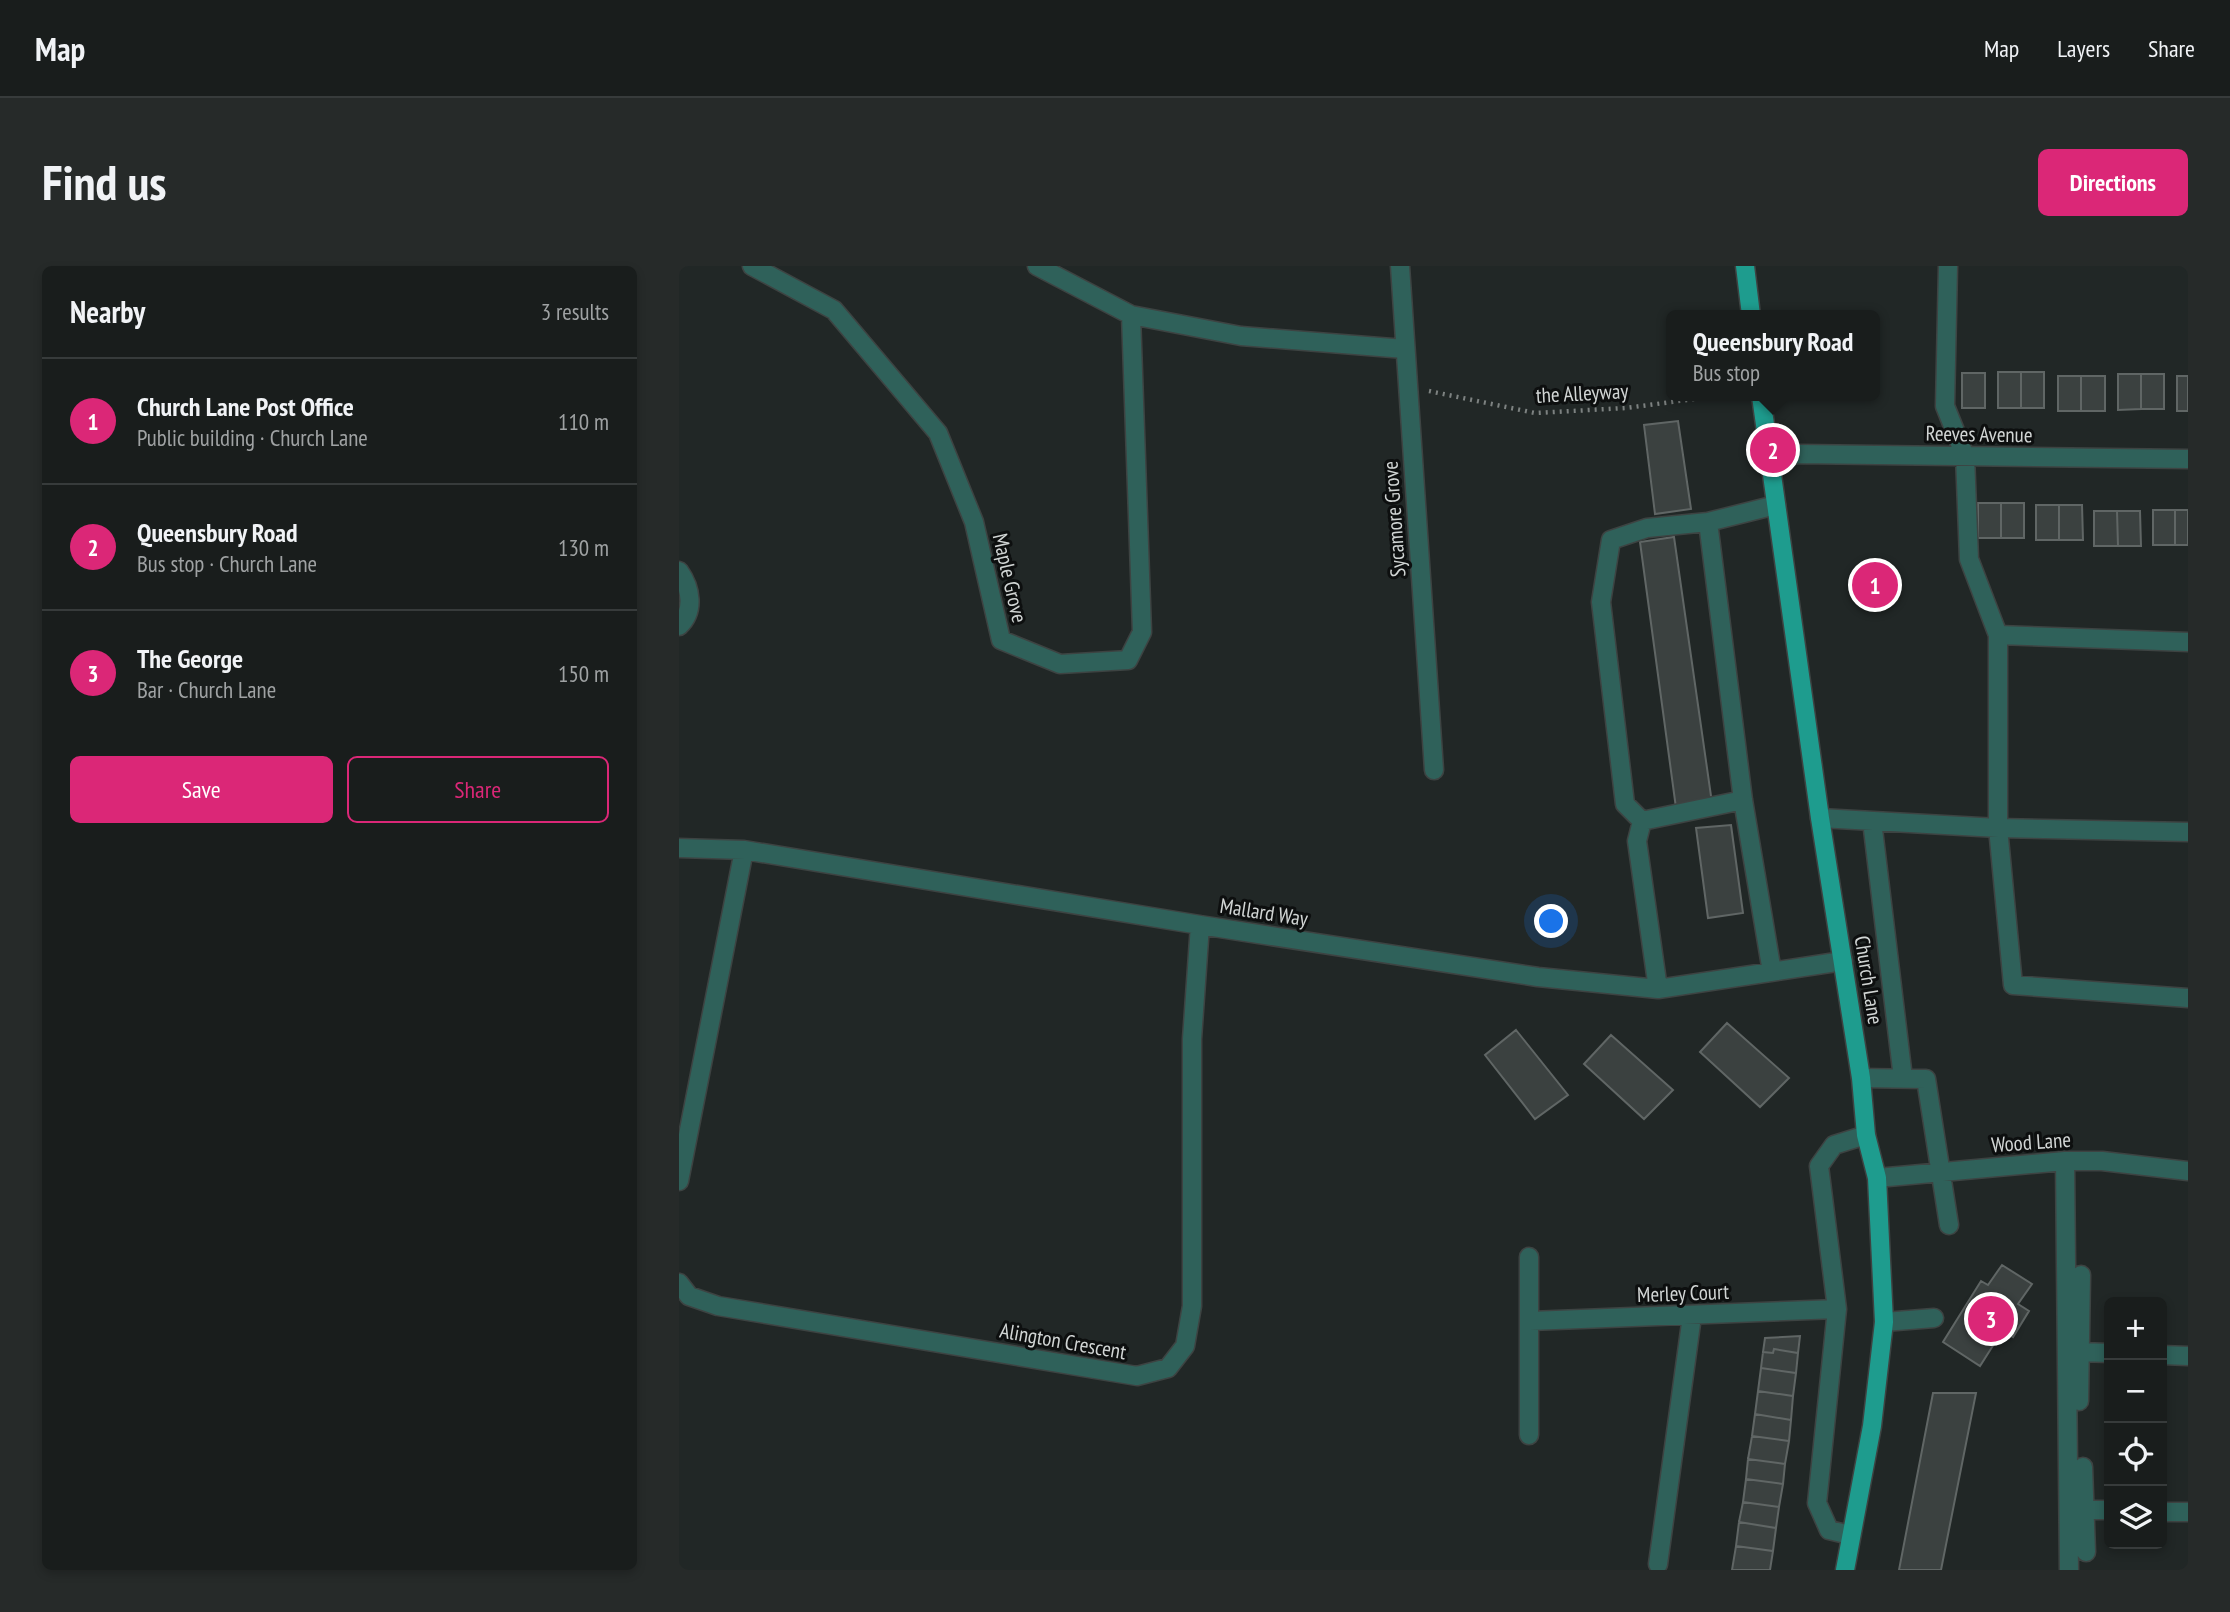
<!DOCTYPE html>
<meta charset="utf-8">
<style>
body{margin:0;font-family:"PT Sans Narrow",sans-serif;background:#262a29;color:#f1f3f6}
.controls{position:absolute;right:21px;bottom:21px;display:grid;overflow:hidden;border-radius:10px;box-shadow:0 4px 10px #0003}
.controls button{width:63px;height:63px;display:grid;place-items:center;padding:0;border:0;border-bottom:2px solid #373b3b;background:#191d1c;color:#f1f3f6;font:35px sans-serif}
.you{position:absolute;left:873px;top:656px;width:24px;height:24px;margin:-18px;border:5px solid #fff;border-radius:50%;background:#1a73e8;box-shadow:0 0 0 10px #1a73e833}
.badge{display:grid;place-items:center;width:46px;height:46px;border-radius:50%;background:#db2777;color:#fff;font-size:23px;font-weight:700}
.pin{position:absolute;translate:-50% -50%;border:4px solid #fff;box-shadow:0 2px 7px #0006}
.popup{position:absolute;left:987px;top:44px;width:214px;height:91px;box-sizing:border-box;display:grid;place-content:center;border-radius:10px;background:#191d1c;filter:drop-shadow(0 2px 5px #0005);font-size:23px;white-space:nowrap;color:#9fa2a3}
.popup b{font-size:26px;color:#f1f3f6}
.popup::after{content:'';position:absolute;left:50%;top:100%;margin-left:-14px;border:14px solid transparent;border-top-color:#191d1c}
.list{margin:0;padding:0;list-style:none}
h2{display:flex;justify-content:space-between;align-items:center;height:91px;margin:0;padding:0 28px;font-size:30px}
h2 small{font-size:23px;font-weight:400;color:#9fa2a3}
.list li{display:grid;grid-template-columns:46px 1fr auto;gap:21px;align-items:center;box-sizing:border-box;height:126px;padding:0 28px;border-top:2px solid #373b3b}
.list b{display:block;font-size:26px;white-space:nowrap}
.list p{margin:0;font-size:23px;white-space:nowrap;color:#9fa2a3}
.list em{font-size:23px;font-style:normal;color:#9fa2a3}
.actions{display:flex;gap:14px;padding:21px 28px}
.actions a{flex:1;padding:16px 0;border:2px solid #db2777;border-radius:10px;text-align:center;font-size:24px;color:#db2777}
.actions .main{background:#db2777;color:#fff}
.icon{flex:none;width:38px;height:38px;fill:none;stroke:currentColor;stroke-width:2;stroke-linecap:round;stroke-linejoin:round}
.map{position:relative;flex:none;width:1509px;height:1304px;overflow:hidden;border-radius:10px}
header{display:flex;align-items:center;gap:42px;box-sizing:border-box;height:98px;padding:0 35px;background:#191d1c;border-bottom:2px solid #373b3b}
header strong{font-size:33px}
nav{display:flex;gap:38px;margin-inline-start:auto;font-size:24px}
.intro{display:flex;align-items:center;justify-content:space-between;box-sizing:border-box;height:168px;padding:0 42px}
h1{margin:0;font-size:49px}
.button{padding:18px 32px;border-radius:10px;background:#db2777;color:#fff;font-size:24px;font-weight:700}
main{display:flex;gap:42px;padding:0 42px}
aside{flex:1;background:#191d1c;border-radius:10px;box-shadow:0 4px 10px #0003}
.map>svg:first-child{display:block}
.building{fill:#3b4140;stroke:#606665;stroke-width:2}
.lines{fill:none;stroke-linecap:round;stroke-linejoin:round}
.minor-casing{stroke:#3d4342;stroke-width:21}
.major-casing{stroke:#3d4342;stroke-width:21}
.path{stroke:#7d8281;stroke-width:4.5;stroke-dasharray:2 5;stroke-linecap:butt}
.minor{stroke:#2f615a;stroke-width:18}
.major{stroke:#1e9c8e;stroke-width:18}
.labels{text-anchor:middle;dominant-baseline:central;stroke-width:6;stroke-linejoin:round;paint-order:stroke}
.street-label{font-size:21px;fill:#d1d5d4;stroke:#0d0f0f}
</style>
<header>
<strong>Map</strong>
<nav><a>Map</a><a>Layers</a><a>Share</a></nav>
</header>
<div class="intro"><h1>Find us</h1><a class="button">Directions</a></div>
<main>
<aside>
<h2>Nearby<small>3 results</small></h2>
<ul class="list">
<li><span class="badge">1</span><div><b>Church Lane Post Office</b><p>Public building · Church Lane</p></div><em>110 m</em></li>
<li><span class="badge">2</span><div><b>Queensbury Road</b><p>Bus stop · Church Lane</p></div><em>130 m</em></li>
<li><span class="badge">3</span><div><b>The George</b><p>Bar · Church Lane</p></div><em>150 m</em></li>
</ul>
<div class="actions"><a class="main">Save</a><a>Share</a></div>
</aside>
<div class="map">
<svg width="1509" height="1304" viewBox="0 0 1509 1304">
<rect width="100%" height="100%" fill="#212726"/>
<!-- building -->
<path class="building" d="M1319 106H1342V142H1319Z
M1342 106H1365V142H1342Z
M1283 107H1306V142H1283Z
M1439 108H1462V143L1439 144Z
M1462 108H1485V143H1462Z
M1379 110H1402V145H1379Z
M1402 110H1426V145H1402Z
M1498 110H1509V145H1498Z
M999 155 1012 243 976 248 965 159Z
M1299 237H1322V272H1299Z
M1322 237H1345V272H1322Z
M1357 239H1380V274H1357Z
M1380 239H1403L1404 274H1380Z
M1474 244H1496V279H1474Z
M1496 244H1509V279H1496Z
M1415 245H1438L1439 280H1415Z
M1438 245H1461L1462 280H1439Z
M995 271 1033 537 997 542 961 276Z
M1052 559 1064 647 1029 652 1017 562Z
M1048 757 1110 812 1081 841 1021 786Z
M837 764 889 829 856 853 806 789Z
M932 769 994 824 965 853 905 798Z
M1323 999 1353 1018 1339 1038 1350 1045 1334 1071 1318 1061 1310 1074 1315 1078 1301 1100 1264 1076 1302 1015 1309 1019Z
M1121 1070 1119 1087 1095 1083 1094 1087 1084 1086 1086 1072Z
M1095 1083 1119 1087 1117 1107 1082 1102 1084 1086 1094 1087Z
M1082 1102 1117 1107 1114 1130 1079 1125Z
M1079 1125 1114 1130 1112 1154 1076 1148Z
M1254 1127H1297L1262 1304H1220Z
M1076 1148 1112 1154 1110 1175 1073 1170Z
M1073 1170 1110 1175 1106 1198 1069 1193Z
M1069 1193 1106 1198 1104 1218 1067 1213Z
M1067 1213 1104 1218 1100 1241 1064 1236Z
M1064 1236 1100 1241 1097 1262 1060 1256Z
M1060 1256 1097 1262 1094 1285 1057 1280Z
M1057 1280 1094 1285 1091 1304H1053Z"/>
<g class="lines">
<defs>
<path id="minor" d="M73 0 155 44 259 167 295 256 322 374 381 398 449 394 463 366 452 49
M358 0 452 49 562 70 726 83
M721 0 755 504
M1269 0 1266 140 1286 190 1290 293 1319 369V562L1334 719 1509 732
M1091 192 1120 188 1509 193
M0 305C12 322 16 345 0 360
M1319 369 1509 376
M1141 552 1319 562 1509 566
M963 555 946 538 922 336 932 274 968 262 1029 256
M1193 555 1224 812
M0 582 65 584 521 659 859 711 979 723 1164 695
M1093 706 1064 534 1029 256 1097 239
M979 723 958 575 963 555 1064 534
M1182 812 1247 813 1270 959
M1386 895 1390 1304
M1198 912 1386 895H1423L1509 905
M0 915 65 584
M850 991V1169
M0 1017 10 1030 39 1040 458 1110 489 1102 506 1080 513 1040V773L521 659
M851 1055 1158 1043
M1205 1056 1255 1052
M1401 1086 1430 1087
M1483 1089 1509 1090
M1400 1135 1402 1009
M1404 1201 1407 1286
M1405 1244H1430
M1483 1246H1509
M1171 1269 1150 1264 1138 1237 1158 1043 1140 900 1155 879 1187 869
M979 1298 1013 1050"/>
<path id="major" d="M1066 0 1072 49
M1082 130 1141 552 1182 812 1187 869 1198 912 1205 1056 1193 1160 1166 1304"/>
</defs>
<!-- minor casing -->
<use href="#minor" class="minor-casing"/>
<!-- major casing -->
<use href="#major" class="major-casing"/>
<!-- path -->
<path class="path" d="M750 125 856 147 947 142 1038 130"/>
<!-- minor -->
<use href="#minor" class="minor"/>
<!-- major -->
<use href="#major" class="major"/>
</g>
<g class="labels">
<!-- street labels -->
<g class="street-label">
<text transform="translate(903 127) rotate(-3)">the Alleyway</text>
<text transform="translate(1300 168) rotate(1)">Reeves Avenue</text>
<text transform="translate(715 253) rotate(-94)">Sycamore Grove</text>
<text transform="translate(331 312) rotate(77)">Maple Grove</text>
<text transform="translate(585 646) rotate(9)">Mallard Way</text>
<text transform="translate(1190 714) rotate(81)">Church Lane</text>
<text transform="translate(1352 876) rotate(-4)">Wood Lane</text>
<text transform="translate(1004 1027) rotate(-2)">Merley Court</text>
<text transform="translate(384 1075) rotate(10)">Alington Crescent</text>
</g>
</g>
</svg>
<div class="controls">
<button>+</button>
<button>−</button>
<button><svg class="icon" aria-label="locate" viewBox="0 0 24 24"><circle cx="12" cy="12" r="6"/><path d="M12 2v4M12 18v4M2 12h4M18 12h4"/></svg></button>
<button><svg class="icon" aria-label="layers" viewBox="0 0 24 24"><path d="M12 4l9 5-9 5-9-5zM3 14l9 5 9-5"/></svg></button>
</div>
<div class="you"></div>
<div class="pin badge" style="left:1196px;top:319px">1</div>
<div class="pin badge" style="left:1094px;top:184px">2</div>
<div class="popup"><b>Queensbury Road</b>Bus stop</div>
<div class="pin badge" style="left:1312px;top:1053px">3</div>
</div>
</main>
